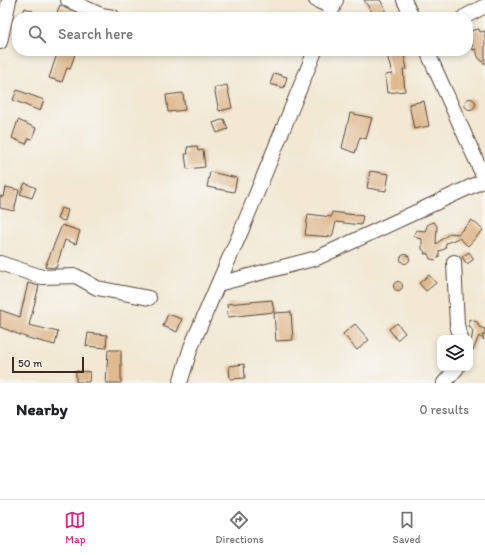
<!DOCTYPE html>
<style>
body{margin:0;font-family:Itim,sans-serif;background:#f2f2f2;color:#202124}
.controls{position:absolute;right:12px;bottom:12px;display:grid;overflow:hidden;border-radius:8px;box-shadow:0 2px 6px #0003}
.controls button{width:36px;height:36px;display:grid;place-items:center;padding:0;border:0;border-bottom:1px solid #e0e0e0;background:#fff;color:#202124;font:20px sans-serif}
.scale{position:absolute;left:12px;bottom:10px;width:72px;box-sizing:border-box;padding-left:4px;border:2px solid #3b2a1e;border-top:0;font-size:11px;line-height:14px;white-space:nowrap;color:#3b2a1e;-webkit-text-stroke:3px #f6f6f2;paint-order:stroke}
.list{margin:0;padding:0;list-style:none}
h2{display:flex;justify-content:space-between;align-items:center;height:52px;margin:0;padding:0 16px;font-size:17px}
h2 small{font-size:13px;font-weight:400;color:#757577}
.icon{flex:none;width:22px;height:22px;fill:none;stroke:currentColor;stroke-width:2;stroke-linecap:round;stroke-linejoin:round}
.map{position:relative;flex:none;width:485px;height:383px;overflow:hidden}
.search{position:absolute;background:#fff;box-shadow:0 2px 6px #0003;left:12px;right:12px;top:12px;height:44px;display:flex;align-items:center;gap:10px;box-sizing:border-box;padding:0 14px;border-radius:16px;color:#757577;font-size:15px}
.sheet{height:116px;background:#fff}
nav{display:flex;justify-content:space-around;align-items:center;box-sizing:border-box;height:56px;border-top:1px solid #e0e0e0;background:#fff;font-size:11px;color:#757577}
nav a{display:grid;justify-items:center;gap:2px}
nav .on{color:#db2777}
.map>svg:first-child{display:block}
.building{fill:#dfba91}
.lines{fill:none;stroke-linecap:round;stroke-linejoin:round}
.minor-casing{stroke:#564639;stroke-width:16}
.minor{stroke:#fff;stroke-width:14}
</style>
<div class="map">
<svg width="485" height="383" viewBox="0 0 485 383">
<rect width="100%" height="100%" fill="#f6f6f2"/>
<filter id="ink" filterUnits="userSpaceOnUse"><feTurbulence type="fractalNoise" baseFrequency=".025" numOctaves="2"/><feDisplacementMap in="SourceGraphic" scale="8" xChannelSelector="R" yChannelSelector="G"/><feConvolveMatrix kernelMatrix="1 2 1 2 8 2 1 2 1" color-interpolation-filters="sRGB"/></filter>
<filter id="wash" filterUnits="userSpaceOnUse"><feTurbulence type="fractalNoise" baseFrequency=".012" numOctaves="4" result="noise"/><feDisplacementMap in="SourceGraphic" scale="16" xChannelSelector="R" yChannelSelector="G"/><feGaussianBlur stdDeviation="0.9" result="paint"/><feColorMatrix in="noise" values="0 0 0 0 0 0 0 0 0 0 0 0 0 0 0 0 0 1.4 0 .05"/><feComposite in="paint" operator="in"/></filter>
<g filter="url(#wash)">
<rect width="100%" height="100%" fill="#f2e8d3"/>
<g id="blocks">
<!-- building -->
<path class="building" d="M364 0H380L386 10 375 17Z
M60 5 71 11 69 17H55Z
M25 8 33 11 30 17H21Z
M479 29 480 32 485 31V64L478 57 476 49 473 50 469 31Z
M58 51H76L70 69 67 68 62 82 49 78Z
M386 51H403L407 69H403L405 91 387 93 385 75 392 74Z
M274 73 287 77 284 88 270 84Z
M227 85 232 108 219 111 214 88Z
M17 90 44 100 40 111 13 100Z
M183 93 185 110 168 112 166 95Z
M464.5 104a5.5 5.5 0 1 1 11 0a5.5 5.5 0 1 1-11 0Z
M424 101 429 126 414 129 409 104Z
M350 113 372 118 366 139 360 137 355 153 342 148Z
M224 119 228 129 217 133 213 123Z
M18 120 36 128 32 139 29 138 26 144 12 138Z
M197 146 198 151 203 150 205 167 187 169 185 154H188L187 147Z
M370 171 389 174 386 191 367 188Z
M210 172 237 178 234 192 207 187Z
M25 183 36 188 32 198 20 194Z
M6 187 19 190 14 211 0 208V196L4 197Z
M61 208 68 210 65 221 57 219Z
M332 212 363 216 361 225 336 222 332 237 305 235 308 214 331 217Z
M472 220 483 230 468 246 459 238 446 243 445 249 439 251V257L436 260 430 259 428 253 424 254 425 252 422 249V239L417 238 414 235 417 230 425 231 428 224 434 222 437 226 436 244 450 233 458 234Z
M62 225 80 231 76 244 65 240 56 268 45 267Z
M469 252 474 259 467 264 462 257Z
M400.5 259a4.5 4.5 0 1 1 9 0a4.5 4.5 0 1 1-9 0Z
M429 275 436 283 426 291 419 283Z
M393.5 286a4.5 4.5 0 1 1 9 0a4.5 4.5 0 1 1-9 0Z
M28 283 39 286 29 325 58 332 55 345 28 338 0 327V310L20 317Z
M272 300 274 312 228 317 227 304Z
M291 312 293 340 276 341 274 313Z
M168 314 182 319 177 332 163 326Z
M469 319 477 322 479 327 485 329V335H482L484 340 479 336 473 350 470 348 473 331 469 326Z
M397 323 405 333 397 340 389 329Z
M355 324 369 340 357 350 343 334Z
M88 333 107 335 106 348 86 346Z
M108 350H121V383H106Z
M244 364 245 378 230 379 229 366Z
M76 371 90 372 89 382H76Z"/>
</g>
</g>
<g filter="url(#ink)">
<use href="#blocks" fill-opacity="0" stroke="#564639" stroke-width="1"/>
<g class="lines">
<defs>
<path id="minor" d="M68 0 101 15 113 17
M316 0 333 8
M404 0 412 17
M329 17 336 0
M464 17 485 6
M0 42 9 0
M427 51 485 180
M454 262 457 325 461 338
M0 263 42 277 76 276 97 288 149 298
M218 284 242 229 315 51
M180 383 191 347 218 284 317 258 485 180
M444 383 457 368"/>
</defs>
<!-- minor casing -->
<use href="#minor" class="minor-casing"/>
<!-- minor -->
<use href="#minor" class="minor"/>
</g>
</g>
</svg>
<div class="controls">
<button><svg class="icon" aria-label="layers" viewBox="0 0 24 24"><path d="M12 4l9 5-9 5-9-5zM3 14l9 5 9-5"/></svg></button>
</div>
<div class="scale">50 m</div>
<div class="search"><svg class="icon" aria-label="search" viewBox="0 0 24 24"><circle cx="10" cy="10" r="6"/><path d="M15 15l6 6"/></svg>Search here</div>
</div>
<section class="sheet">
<h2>Nearby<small>0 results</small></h2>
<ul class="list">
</ul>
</section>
<nav>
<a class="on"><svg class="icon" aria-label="map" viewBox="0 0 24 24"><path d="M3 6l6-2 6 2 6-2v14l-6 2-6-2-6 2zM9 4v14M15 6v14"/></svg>Map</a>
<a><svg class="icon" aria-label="directions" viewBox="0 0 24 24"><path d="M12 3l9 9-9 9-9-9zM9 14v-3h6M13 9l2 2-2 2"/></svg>Directions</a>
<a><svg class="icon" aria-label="saved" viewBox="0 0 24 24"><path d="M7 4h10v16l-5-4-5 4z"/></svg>Saved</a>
</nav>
